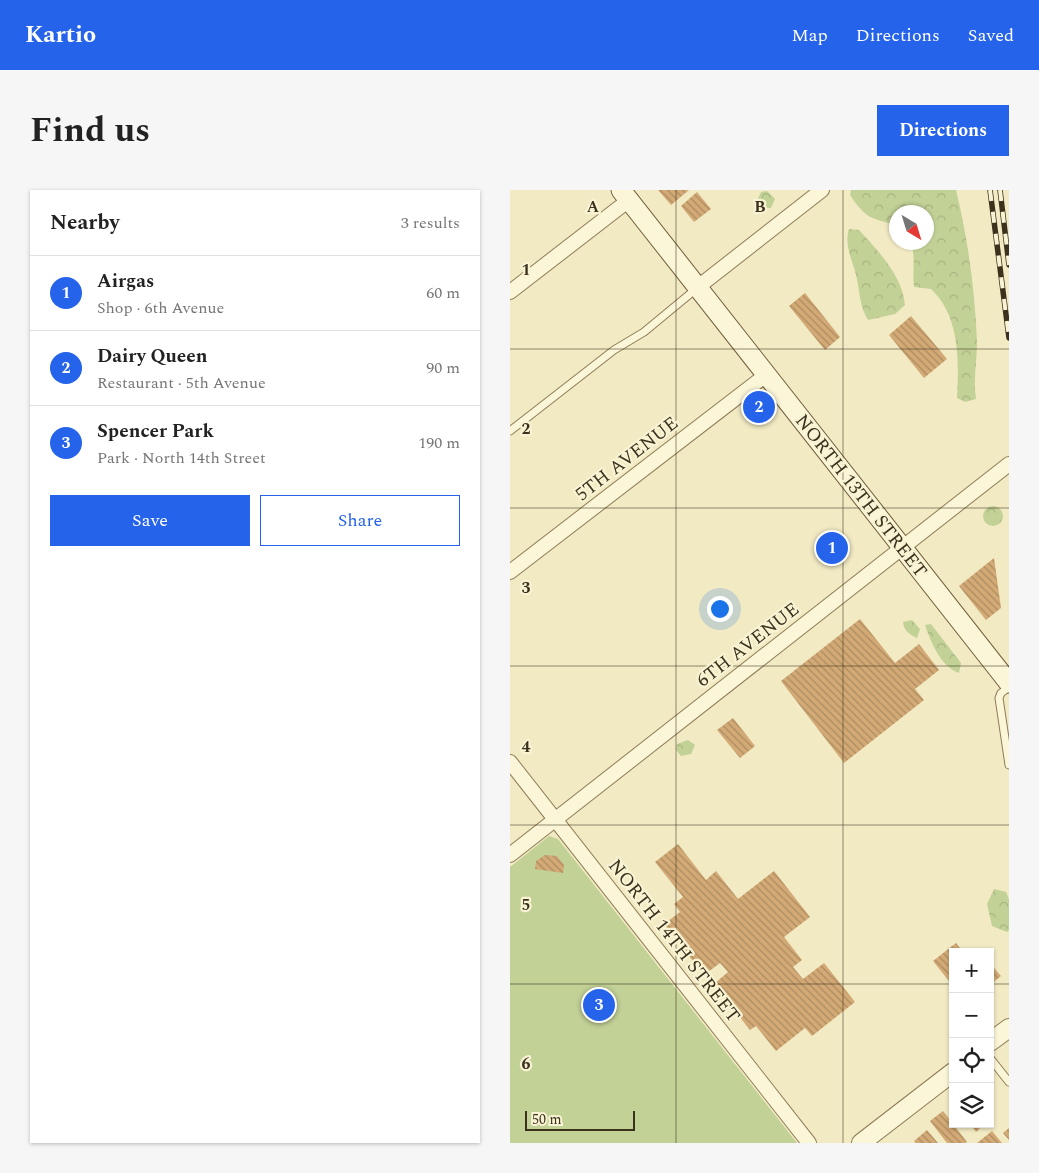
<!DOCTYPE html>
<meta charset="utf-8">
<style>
body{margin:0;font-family:Spectral,serif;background:#f6f6f6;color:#222}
.controls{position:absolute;right:15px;bottom:15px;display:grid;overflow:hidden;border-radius:0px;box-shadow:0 1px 4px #0004}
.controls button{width:45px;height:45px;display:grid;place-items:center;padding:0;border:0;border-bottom:1px solid #e0e0e0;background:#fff;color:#222;font:25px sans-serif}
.compass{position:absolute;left:379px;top:15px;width:45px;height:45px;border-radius:50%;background:#fff;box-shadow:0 1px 4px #0004;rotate:142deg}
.scale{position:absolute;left:15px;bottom:12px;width:110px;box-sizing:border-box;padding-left:5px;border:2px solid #3c311d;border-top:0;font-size:14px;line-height:18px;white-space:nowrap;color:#3c311d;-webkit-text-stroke:4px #f8f3d3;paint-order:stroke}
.you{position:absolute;left:209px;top:418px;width:18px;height:18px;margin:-12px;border:4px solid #fff;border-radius:50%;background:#1a73e8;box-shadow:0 0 0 8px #1a73e833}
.badge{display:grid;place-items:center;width:32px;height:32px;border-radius:50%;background:#2563eb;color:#fff;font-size:16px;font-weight:700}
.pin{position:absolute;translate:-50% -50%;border:2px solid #fff;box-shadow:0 1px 5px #0006}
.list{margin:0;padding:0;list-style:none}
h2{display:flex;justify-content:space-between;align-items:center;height:65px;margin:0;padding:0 20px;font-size:21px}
h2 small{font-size:16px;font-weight:400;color:#767676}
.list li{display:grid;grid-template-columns:32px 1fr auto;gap:15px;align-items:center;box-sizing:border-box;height:75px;padding:0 20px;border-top:1px solid #e0e0e0}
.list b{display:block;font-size:19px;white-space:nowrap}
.list p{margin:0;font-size:16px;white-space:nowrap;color:#767676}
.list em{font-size:16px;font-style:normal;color:#767676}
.actions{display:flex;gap:10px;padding:15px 20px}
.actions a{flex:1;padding:11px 0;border:1px solid #2563eb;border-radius:0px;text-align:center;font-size:18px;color:#2563eb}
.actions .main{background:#2563eb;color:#fff}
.icon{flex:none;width:28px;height:28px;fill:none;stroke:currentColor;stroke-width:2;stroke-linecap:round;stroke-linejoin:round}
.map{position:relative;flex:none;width:499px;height:953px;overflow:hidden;border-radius:0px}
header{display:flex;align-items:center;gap:30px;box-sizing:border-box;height:70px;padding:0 25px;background:#2563eb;color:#fff}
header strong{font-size:24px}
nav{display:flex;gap:28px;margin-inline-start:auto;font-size:18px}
.intro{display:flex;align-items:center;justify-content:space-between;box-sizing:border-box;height:120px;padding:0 30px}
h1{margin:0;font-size:35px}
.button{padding:12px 22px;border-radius:0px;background:#2563eb;color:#fff;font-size:18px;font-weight:700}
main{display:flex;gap:30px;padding:0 30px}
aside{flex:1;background:#fff;border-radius:0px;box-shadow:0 1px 4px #0004}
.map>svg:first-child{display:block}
.forest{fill:url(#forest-crowns)}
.green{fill:#c2d196}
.building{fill:url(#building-back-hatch)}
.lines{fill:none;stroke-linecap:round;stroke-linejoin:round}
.service-casing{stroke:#8e7c58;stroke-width:9}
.minor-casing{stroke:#8e7c58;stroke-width:16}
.tertiary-casing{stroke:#8e7c58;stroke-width:20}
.secondary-casing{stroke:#705d3b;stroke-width:21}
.service{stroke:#fbf6d7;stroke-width:7}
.minor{stroke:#fbf6d7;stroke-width:14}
.tertiary{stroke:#fbf6d7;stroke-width:18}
.secondary{stroke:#fbf6d7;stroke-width:19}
.rail-casing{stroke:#3c311d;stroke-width:5.5}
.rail{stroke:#f8f3d3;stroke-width:4;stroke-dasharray:11;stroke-linecap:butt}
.grid{fill:none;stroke:#3c311d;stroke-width:1;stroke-opacity:0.55}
.labels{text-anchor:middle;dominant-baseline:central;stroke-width:4.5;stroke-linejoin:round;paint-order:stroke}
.street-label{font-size:19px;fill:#3c311d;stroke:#f8f3d3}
.grid-label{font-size:16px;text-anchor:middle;font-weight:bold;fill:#3c311d;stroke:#f8f3d3;stroke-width:4.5;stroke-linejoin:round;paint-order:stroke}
</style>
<header>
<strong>Kartio</strong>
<nav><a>Map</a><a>Directions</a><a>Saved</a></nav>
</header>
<div class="intro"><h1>Find us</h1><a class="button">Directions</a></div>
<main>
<aside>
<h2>Nearby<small>3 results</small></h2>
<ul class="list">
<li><span class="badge">1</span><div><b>Airgas</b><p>Shop · 6th Avenue</p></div><em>60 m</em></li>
<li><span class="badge">2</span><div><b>Dairy Queen</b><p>Restaurant · 5th Avenue</p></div><em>90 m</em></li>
<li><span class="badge">3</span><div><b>Spencer Park</b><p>Park · North 14th Street</p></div><em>190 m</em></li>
</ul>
<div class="actions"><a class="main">Save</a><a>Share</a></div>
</aside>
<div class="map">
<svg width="499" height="953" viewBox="0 0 499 953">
<defs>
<pattern id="forest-crowns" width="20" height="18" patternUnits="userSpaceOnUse" patternTransform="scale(1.25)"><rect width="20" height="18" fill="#c2d196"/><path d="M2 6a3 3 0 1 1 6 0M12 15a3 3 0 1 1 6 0" fill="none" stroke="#a8b481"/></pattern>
<pattern id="building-back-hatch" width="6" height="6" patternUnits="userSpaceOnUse" patternTransform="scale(1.25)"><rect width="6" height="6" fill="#d3aa76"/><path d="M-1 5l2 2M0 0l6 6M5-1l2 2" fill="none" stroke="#ac8b60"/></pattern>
</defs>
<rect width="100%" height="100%" fill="#f2eac3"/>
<!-- forest -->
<path class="forest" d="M341 0H446C458 49 465 101 467 152 467 171 463 190 466 209L455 212 447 208C449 171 450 126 421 99L404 97C402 82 406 68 401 53L417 52V22H387L386 35C361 28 356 29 340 5Z
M257 1 265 9 261 18 250 19 247 11 251 2Z
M339 39 349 40C369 62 392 85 395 115L385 124 358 130C349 115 350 101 346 85 342 69 334 55 339 39Z
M473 326a10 10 0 1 1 20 0a10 10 0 1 1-20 0Z
M402 430 410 439 407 448C399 444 394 441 393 432Z
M421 434 451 473 449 483C430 476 421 452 415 435Z
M178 550 185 555 181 564 171 566 166 560 167 554Z
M484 699 496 702 499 709V740L497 742 482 736 477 714Z"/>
<!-- green -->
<path class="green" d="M39 646 48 649 287 953H0V677Z"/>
<!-- building -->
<path class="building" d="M148 0H179L161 15Z
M187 2 201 19 184 32 171 16Z
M295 103 330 147 315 160 279 116Z
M401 126 437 169 414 188 379 145Z
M484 368 491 418 476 430 449 396Z
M350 429 385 473 409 454 429 480 405 499 414 510 334 573 271 491Z
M223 528 245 556 230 568 207 540Z
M168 654 196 690 206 681 228 709 264 681 300 727 274 747 292 770 283 777 293 789 314 773 345 812 302 846 295 838 266 861 246 836 240 840 204 794 218 782 210 773 194 785 154 734 170 722 164 714 173 707 145 672Z
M35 665 47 666 54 675 53 683 25 679 26 671Z
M446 753 453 762H443V796L423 771Z
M480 773 491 786 480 795Z
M433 921 457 952 455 953H437L420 931Z
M460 934H475L466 942Z
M499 938V950L493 943Z
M417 940 428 953H406L404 951Z
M482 941 492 953H467Z"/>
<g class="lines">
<defs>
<path id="service" d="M0 241 104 160 134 142 186 99
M499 497 491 503 489 508 499 575
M480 868 499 892"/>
<path id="minor" d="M188 97 312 0
M0 102 119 10
M0 382 256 185
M0 572 299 953
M0 665 499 274"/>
<path id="tertiary" d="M480 852 499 838
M351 953 443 882"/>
<path id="secondary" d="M111 0 499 493"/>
</defs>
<!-- service casing -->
<use href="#service" class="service-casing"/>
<!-- minor casing -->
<use href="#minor" class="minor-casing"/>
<!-- tertiary casing -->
<use href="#tertiary" class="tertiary-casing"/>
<!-- secondary casing -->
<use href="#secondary" class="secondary-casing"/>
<!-- service -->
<use href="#service" class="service"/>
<!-- minor -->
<use href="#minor" class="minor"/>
<!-- tertiary -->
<use href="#tertiary" class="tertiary"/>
<!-- secondary -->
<use href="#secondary" class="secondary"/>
<defs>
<path id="rail" d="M480 0 499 148
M490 0 499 75"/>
</defs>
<!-- rail casing -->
<use href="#rail" class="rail-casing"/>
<!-- rail -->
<use href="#rail" class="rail"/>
</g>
<!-- grid -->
<path class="grid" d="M166 0V953M333 0V953M0 159H499M0 318H499M0 476H499M0 635H499M0 794H443M480 794H499"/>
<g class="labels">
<!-- street labels -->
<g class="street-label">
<text transform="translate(117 269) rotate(-38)">5TH AVENUE</text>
<text transform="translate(351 306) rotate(52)">NORTH 13TH STREET</text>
<text transform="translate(238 455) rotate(-38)">6TH AVENUE</text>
<text transform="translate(164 751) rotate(52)">NORTH 14TH STREET</text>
</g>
</g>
<g class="grid-label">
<text x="83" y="22">A</text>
<text x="250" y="22">B</text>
<text x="16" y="85">1</text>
<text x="16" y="244">2</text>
<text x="16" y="403">3</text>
<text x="16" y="562">4</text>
<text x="16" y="720">5</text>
<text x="16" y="879">6</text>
</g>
</svg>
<div class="controls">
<button>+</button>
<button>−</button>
<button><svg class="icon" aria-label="locate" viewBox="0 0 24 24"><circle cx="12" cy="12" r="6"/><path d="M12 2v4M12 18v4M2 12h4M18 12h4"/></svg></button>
<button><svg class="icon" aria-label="layers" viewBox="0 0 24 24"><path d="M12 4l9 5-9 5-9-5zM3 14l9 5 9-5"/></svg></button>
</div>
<svg class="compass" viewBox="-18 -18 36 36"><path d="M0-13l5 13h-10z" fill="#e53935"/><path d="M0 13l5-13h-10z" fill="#767676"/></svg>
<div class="scale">50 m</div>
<div class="you"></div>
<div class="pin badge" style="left:322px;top:358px">1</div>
<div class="pin badge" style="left:249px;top:217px">2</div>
<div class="pin badge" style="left:89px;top:815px">3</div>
</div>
</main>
